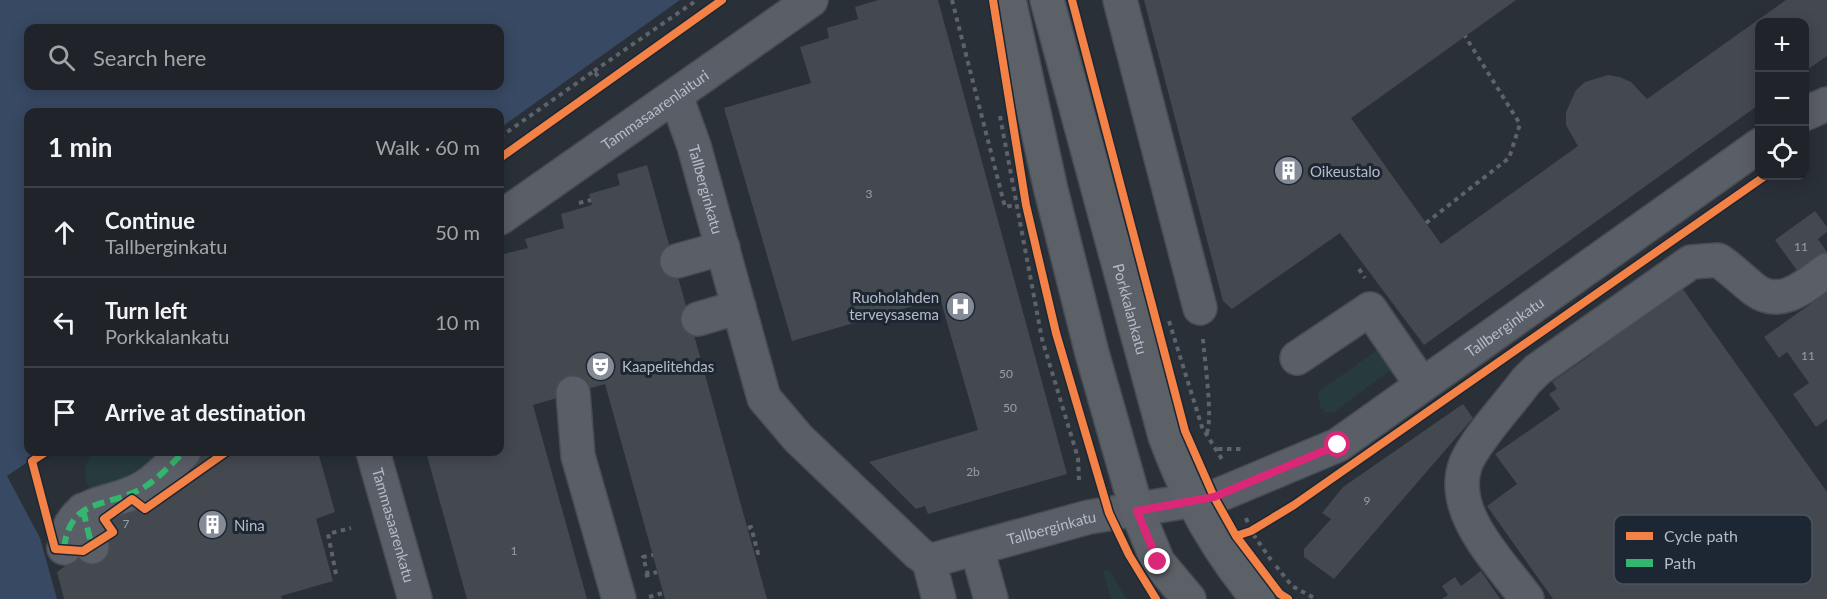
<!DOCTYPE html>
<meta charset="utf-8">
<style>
body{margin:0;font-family:Lato,sans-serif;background:#2d3036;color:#f1f3f6}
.controls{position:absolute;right:18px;top:18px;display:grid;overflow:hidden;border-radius:12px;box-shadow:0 3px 15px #0003}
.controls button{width:54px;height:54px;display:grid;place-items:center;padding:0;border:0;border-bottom:2px solid #3d4147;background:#20242a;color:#f1f3f6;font:30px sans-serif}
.stop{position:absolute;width:18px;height:18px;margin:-14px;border:4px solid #db2777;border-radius:50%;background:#fff}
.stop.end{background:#db2777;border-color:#fff;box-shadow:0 2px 6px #0008}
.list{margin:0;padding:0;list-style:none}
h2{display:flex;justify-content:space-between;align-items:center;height:78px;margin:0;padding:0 24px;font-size:26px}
h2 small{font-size:20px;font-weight:400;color:#a2a4a8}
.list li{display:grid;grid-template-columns:39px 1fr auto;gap:18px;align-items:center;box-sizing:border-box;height:90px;padding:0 24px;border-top:2px solid #3d4147}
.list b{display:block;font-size:22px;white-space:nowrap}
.list p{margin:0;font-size:20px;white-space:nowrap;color:#a2a4a8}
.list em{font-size:20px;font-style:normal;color:#a2a4a8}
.icon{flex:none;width:33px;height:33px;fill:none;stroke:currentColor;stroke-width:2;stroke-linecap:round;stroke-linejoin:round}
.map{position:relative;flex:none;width:1827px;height:599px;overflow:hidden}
.search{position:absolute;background:#20242a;box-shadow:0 3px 15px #0003;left:24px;top:24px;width:480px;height:66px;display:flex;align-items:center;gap:15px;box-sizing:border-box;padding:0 21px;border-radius:12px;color:#a2a4a8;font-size:22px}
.panel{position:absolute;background:#20242a;box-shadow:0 3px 15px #0003;left:24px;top:108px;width:480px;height:348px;border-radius:12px}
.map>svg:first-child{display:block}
.green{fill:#273a3e}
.water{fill:#384963;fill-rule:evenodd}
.building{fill:#444950}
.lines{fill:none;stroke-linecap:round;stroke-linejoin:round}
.minor-casing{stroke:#484c53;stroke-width:36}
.major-casing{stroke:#484c55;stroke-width:36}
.path{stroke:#5d636a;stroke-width:4;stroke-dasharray:4.5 4.5;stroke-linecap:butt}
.minor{stroke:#5a5e66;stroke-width:33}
.major{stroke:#5c6168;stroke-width:33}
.quiet{stroke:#33b770;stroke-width:6;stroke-dasharray:12 6;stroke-linecap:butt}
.cycleway-casing{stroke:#1d2633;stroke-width:11}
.cycleway{stroke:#f48246;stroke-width:8}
.route{stroke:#db2777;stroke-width:8}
.labels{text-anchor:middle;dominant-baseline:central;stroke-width:6;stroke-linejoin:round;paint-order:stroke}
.number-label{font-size:12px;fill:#989fab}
.street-label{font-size:15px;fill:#b4bcc9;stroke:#1d2633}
.poi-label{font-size:15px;fill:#b4bcc9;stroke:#1d2633;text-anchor:start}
.key{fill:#1d2633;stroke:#4a5360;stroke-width:1.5}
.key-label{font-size:16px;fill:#b4bcc9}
</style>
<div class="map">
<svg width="1827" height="599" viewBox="0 0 1827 599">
<rect width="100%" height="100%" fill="#2a3038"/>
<!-- green -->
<path class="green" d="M1383 346 1397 365 1334 412H1325L1320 407 1318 392Z
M94 452H174C152 470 120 494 89 488 82 474 85 463 94 452Z
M1108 569 1127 599H1111L1103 571Z"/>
<!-- water -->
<path class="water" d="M0 0H680L500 128V112H28V452H42L7 476 40 538 57 599H0ZM28 28H500V86H28Z"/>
<!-- building -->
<path class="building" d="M878 0H938L1067 474 928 514 925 506 916 509 869 462 978 430 940 298 792 341 724 108 811 83 800 47 829 38 827 28 858 19 855 7Z
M1144 0H1516L1351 118 1441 244 1578 146 1566 125V112L1576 90 1585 82 1608 75 1620 77 1631 82 1647 99 1786 0H1827V56L1804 72V22H1760V104L1424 345 1340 233 1232 309 1223 301Z
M647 165 767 599H665L605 384 533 405 587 599H467L426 452H500V255L528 248 525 239 564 228 561 214 592 205 589 194 620 185 617 174Z
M1815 211 1827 227V232L1818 239 1827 252V258L1801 276 1775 240Z
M1680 285 1827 492V599H1553L1487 506 1517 484 1495 454 1560 409 1549 394 1557 389 1552 382 1592 354 1589 349Z
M1827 285V419L1816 427 1793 394 1809 383 1787 352 1779 358 1764 337 1812 303 1808 298Z
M1463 404 1473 418 1334 579 1304 557V549L1331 519 1322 513 1343 487Z
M175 452H318L335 512 316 519 333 581 281 596 282 599H64L57 572 113 532 104 519 132 499 145 509 192 476Z
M1481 571 1500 599H1442L1448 595 1442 586 1455 577 1461 586Z"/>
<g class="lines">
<defs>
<g id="minor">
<path d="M1120 0 1200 308"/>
<path id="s1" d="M676 96 694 146 764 398 798 438 918 553 929 561 1089 517 1214 497 1338 445 1760 145"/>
<path d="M1804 114 1827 104"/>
<path id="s2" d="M500 218 811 0"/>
<path d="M677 261 723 248"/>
<path d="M698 319 739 307"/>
<path d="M1297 358 1370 309 1422 385"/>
<path d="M573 393 578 456 619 599"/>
<path id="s3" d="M373 452 415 599"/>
<path d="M83 510 92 547"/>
<path d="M64 548C71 494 111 509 146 486 160 477 172 463 184 452"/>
<path d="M977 549 991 599"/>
<path d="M929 561 939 599"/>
<path d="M1527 599C1501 563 1447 512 1466 463 1476 439 1510 403 1526 381L1537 370 1691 262 1718 260C1732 269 1742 280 1755 290 1781 309 1807 285 1827 270"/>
</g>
<g id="major">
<path d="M1009 0 1051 190 1092 353 1137 511 1158 562 1189 599"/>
<path id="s4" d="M1047 0 1165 436C1187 497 1217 550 1258 599"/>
</g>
</defs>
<!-- minor casing -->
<use href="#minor" class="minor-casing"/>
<!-- major casing -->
<use href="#major" class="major-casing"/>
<!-- path -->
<path class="path" d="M952 0 1005 207 1015 205
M594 71 697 0
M1000 116 1042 339 1078 458 1079 480
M500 137 594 71 603 84
M579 203 591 200
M1426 223 1509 158 1520 124 1465 36
M1359 269 1365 278
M1169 321 1202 427 1223 461
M1203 339C1204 357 1214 421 1206 435
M1218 449H1244
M1246 518 1251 531 1271 560
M748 528 751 527 758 553 761 552
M1276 566 1292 586 1316 599
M336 574 328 534 351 528
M648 575 643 557 653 555
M645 576 657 572
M649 597 663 593"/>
<!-- minor -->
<use href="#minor" class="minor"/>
<!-- major -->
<use href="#major" class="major"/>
<!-- quiet -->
<path class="quiet" d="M83 510 92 547
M64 548C71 494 111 509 146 486 160 477 172 463 184 452"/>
<defs>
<path id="cycleway" d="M993 0 1026 205 1056 333 1109 513 1129 555 1156 599
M1072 0 1185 431 1214 497 1236 536 1280 594 1288 599
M500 158 722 0
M46 452 32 461 55 549 83 551 113 532 104 519 132 499 145 509 226 452
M1236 536 1251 531 1294 505 1765 176"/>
</defs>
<!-- cycleway casing -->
<use href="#cycleway" class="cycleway-casing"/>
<!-- cycleway -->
<use href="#cycleway" class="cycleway"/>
</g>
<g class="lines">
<!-- route -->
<path class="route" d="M1158 562 1137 511 1214 497 1338 445"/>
</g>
<!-- icons -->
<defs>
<symbol id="building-disc" viewBox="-11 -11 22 22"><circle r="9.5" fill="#848b96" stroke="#1d2633"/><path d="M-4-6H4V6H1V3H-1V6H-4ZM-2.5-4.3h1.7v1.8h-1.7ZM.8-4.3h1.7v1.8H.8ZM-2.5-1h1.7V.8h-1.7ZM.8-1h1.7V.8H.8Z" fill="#fff"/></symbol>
<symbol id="hospital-disc" viewBox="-11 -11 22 22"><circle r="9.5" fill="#848b96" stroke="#1d2633"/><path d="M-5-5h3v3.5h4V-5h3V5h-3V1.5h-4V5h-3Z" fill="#fff"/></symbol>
<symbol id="theatre-disc" viewBox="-11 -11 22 22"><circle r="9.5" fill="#848b96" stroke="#1d2633"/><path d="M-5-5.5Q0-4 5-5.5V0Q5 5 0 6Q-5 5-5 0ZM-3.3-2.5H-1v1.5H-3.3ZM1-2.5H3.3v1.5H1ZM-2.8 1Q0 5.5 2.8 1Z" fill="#fff"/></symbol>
</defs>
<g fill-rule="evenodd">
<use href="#building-disc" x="1272" y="154" width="33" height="33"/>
<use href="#hospital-disc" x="944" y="290" width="33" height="33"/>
<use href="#theatre-disc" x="584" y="350" width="33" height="33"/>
<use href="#building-disc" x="196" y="508" width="33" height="33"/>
</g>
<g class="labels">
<!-- number labels -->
<g class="number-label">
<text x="869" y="193">3</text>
<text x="1801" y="246">11</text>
<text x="1808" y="355">11</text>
<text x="1006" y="373">50</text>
<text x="1010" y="407">50</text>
<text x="973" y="471">2b</text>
<text x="1367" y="500">9</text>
<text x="126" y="523">7</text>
<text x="514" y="550">1</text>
</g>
<!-- street labels -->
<g class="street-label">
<text stroke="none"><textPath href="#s2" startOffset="189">Tammasaarenlaituri</textPath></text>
<text stroke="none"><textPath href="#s1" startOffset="98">Tallberginkatu</textPath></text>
<text stroke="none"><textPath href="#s4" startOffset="320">Porkkalankatu</textPath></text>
<text stroke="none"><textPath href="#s1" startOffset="1178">Tallberginkatu</textPath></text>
<text stroke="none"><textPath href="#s3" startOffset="76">Tammasaarenkatu</textPath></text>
<text stroke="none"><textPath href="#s1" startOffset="674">Tallberginkatu</textPath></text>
</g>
<!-- poi labels -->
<g class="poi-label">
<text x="1310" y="171">Oikeustalo</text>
<text x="939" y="297" text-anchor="end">Ruoholahden<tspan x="939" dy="17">terveysasema</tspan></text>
<text x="622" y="366">Kaapelitehdas</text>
<text x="234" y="525">Nina</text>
</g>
</g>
<!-- legend -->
<rect x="1614" y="515" width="198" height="69" rx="9" class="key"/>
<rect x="1626" y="532" width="27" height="8" fill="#f48246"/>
<rect x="1626" y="559" width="27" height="8" fill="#33b770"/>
<g class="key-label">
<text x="1664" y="542">Cycle path</text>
<text x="1664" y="569">Path</text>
</g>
</svg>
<div class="controls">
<button>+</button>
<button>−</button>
<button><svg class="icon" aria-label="locate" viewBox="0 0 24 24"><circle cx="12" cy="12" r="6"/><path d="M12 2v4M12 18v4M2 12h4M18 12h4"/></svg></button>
</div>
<div class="stop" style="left:1338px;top:445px"></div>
<div class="stop end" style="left:1158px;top:562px"></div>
<div class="search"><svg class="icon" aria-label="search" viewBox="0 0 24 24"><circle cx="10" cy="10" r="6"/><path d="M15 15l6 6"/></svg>Search here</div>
<section class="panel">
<h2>1 min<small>Walk · 60 m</small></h2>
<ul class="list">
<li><svg class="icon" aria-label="ahead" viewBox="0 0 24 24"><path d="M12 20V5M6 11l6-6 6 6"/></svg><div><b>Continue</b><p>Tallberginkatu</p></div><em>50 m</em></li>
<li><svg class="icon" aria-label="left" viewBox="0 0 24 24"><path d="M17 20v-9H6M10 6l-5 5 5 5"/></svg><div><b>Turn left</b><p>Porkkalankatu</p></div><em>10 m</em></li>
<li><svg class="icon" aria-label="arrive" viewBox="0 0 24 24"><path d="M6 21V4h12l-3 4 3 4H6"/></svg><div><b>Arrive at destination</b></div></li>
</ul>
</section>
</div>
